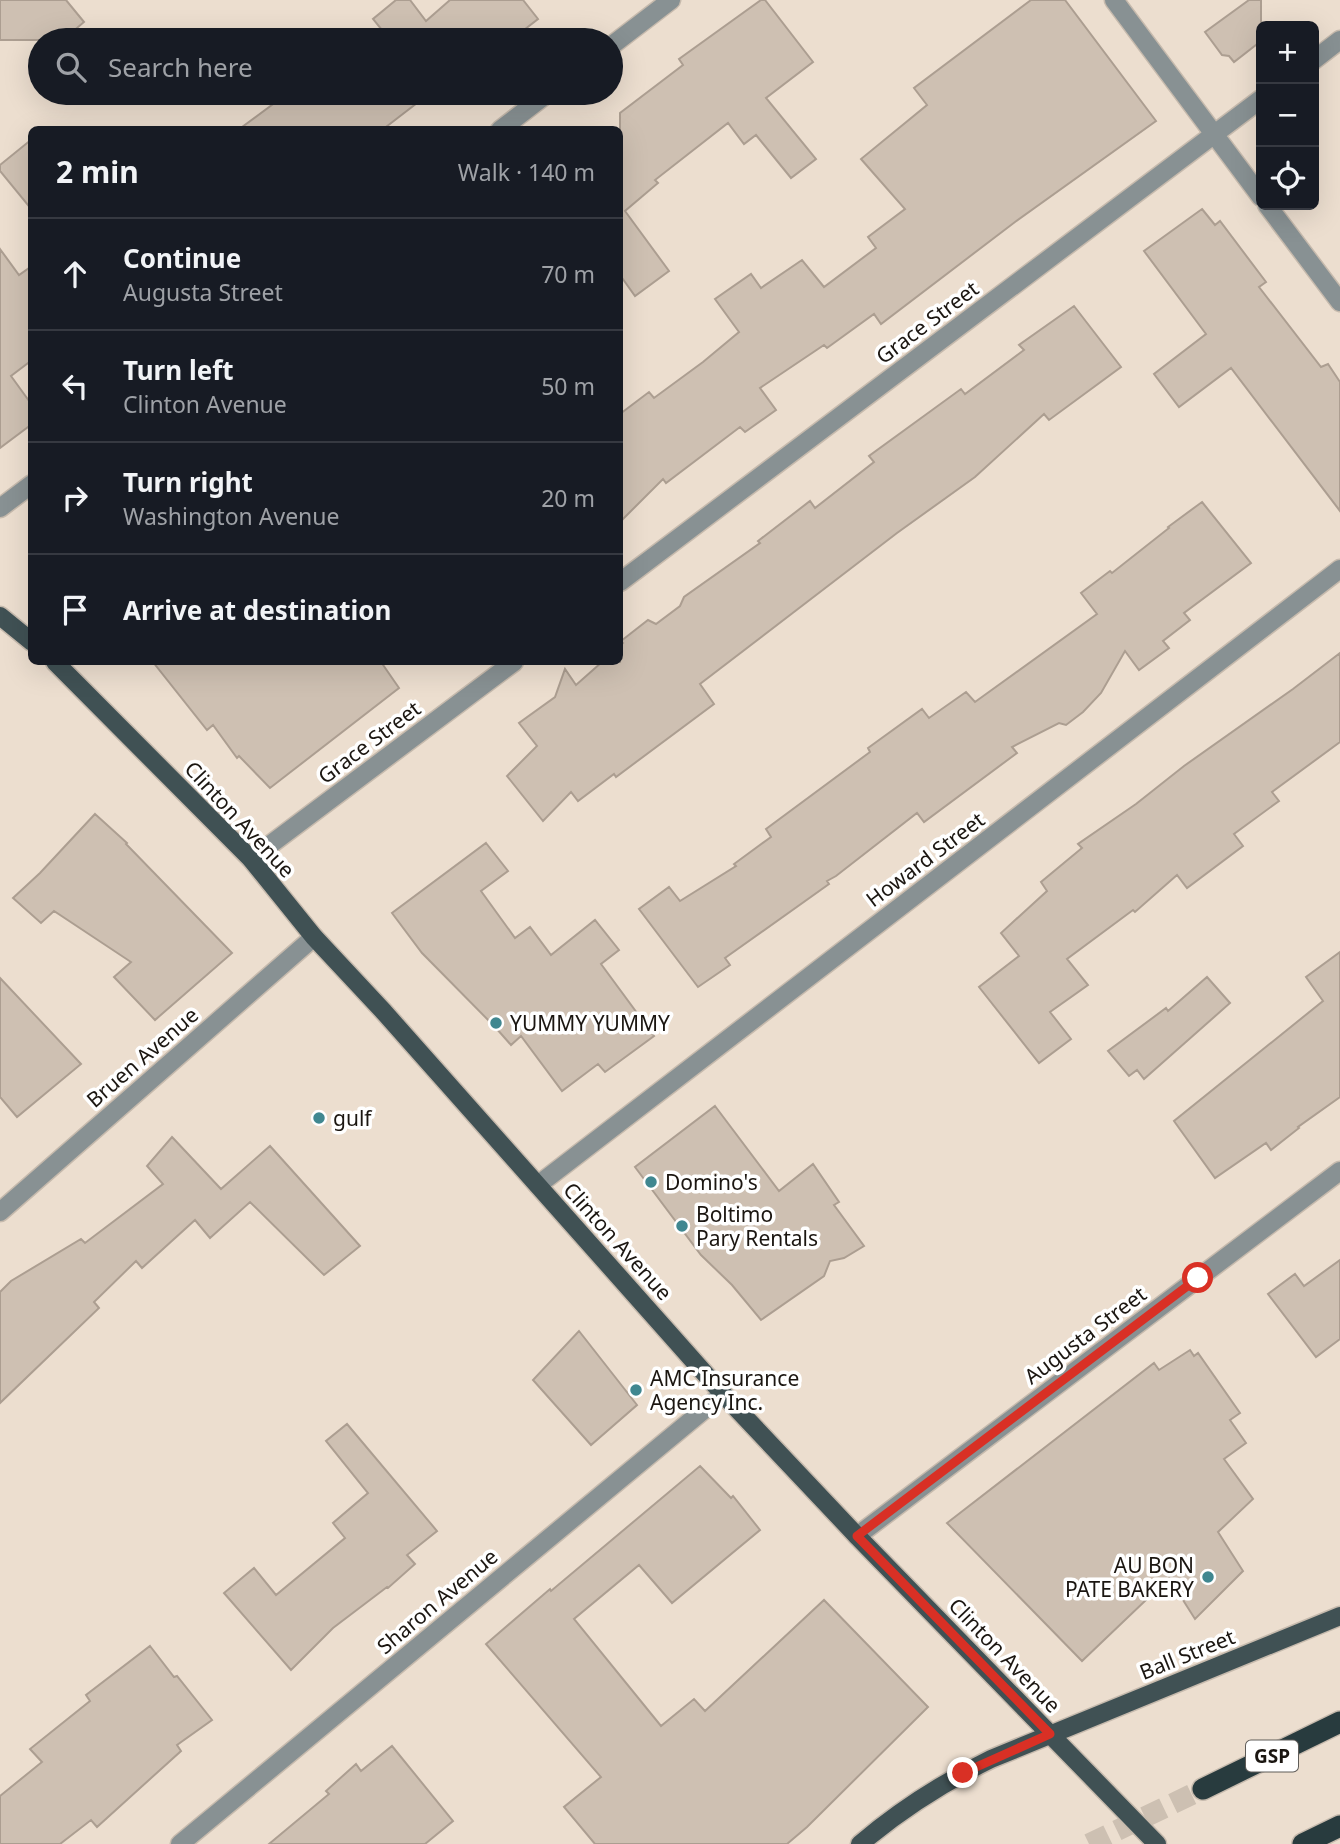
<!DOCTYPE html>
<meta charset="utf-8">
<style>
body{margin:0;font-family:"Noto Sans",sans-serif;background:#242831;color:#f1f3f6}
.controls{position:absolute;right:21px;top:21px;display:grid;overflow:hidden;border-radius:10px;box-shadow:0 7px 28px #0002}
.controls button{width:63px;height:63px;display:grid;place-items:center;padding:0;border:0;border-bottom:2px solid #363941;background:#171b24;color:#f1f3f6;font:35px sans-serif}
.stop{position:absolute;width:21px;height:21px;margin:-16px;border:5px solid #d93025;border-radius:50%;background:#fff}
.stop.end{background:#d93025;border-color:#fff;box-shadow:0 2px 7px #0008}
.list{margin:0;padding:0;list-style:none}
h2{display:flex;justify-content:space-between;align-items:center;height:91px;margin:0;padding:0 28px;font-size:30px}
h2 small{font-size:23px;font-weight:400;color:#9ea1a6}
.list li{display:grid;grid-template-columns:46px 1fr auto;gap:21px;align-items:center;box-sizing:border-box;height:112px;padding:0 28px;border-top:2px solid #363941}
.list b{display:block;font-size:26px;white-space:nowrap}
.list p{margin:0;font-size:23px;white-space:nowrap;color:#9ea1a6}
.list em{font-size:23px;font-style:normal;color:#9ea1a6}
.icon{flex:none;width:38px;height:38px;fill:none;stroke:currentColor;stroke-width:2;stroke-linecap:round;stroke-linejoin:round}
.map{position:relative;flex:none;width:1340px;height:1844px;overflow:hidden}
.search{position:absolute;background:#171b24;box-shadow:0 7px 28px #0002;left:28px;top:28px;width:595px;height:77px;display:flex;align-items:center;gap:18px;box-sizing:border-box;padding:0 24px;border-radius:38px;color:#9ea1a6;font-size:26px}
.panel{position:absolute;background:#171b24;box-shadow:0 7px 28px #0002;left:28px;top:126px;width:595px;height:539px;border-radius:10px}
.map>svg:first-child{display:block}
.building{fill:#cec0b2;stroke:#ac9e91;stroke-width:2}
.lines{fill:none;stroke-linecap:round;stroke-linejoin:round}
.highway-tunnel{stroke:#cdc0b2;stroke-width:21;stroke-dasharray:21 10;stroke-linecap:butt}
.minor-casing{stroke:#c6baad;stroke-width:21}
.major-casing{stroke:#c6baad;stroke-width:21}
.highway-casing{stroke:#c6baad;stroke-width:24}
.minor{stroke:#889193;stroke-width:18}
.major{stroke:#405154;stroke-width:18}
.highway{stroke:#283b3e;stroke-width:21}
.route{stroke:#d93025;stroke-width:9}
.poi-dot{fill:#408790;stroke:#fff;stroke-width:2.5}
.labels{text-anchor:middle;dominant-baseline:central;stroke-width:7;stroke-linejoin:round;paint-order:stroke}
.shield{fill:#fff;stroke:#5f5c58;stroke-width:2}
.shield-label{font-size:19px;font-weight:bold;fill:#1b1611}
.street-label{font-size:21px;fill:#1b1611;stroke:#fff}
.poi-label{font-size:21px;fill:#1b1611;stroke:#fff;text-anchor:start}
</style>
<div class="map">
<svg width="1340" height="1844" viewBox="0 0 1340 1844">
<rect width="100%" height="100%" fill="#ecdecf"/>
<!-- building -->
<path class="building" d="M0 0H66L84 22 63 40H0Z
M396 0H410L426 21 450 0H523L538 19 511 40H390L373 19Z
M761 0H765L813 62 766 98 816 159 791 178 756 135 744 144 728 123 655 180 658 183 625 211 669 271 635 296 620 275V113L683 65 679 59Z
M1031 0H1065L1156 121 1015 222 881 324 874 314 827 348 824 345 760 388 776 410 745 432 740 427 666 483 663 479 620 522V414L649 392 654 398 703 362 739 332 715 299 751 274 761 288 802 260 824 287 876 248 868 237 905 209 861 159 927 105 914 88Z
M1249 0H1261V41L1234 62 1229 56 1222 55 1205 32Z
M288 93H430L382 130H238Z
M32 139V210L0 171V165Z
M1202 209 1215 225 1220 221 1266 282 1259 287 1321 367 1328 364 1340 382V511L1231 368 1179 407 1154 374 1206 334 1144 251Z
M0 249 19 275 32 266V360L11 376 32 405V424L0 448Z
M1074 306 1121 367 1049 420 1044 414 975 477 897 533 700 684 714 704 616 777 614 774 578 801 571 792 543 821 507 776 537 746 519 723 555 697 565 669 576 685 602 662H620V646L623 643 621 641 648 620 656 624 680 606 684 597 760 543 758 541 810 501 815 508 874 462 869 456 961 389 965 394 1024 350 1019 345Z
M1202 502 1251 563 1184 613 1190 620 1163 641 1169 648 1139 670 1125 651 1101 693 1083 712 1066 725 1059 723 1012 747 1017 753 924 822 917 813 836 876 827 881 829 884 725 958 730 965 698 987 639 909 669 887 680 901 736 866 734 864 771 837 766 829 870 752 868 748 922 709 929 718 966 692 975 702 1097 614 1081 593 1110 571 1112 573 1169 528 1168 527Z
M1340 653V742L1272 792 1279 801 1234 834 1243 846 1187 888 1177 875 1135 912 1133 910 1067 959 1088 985 1050 1012 1071 1039 1039 1063 979 987 1019 956 1001 933 1047 891 1041 882 1082 848 1078 844 1136 804 1184 766 1293 689Z
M153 662H381L399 688 270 788 239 756 237 758 213 725 207 730Z
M95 814 127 843 126 844 232 953 155 1020 114 977 131 962 54 911 41 923 13 898 40 873Z
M486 843 508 871 481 891 515 938 530 927 551 955 595 920 619 950 601 964 654 1036 605 1072 598 1064 562 1091 521 1036 511 1045 496 1028 422 953 392 913Z
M1340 952V1097L1298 1127 1299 1128 1271 1150 1266 1143 1215 1178 1174 1121 1323 1001 1306 977Z
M1207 977 1230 1003 1144 1079 1137 1070 1129 1076 1108 1051 1166 1008 1168 1011Z
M0 978 81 1064 17 1117 0 1097Z
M715 1106 779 1191 813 1164 839 1202 834 1205 864 1246 844 1258 830 1261 824 1276 761 1320 732 1285 701 1255 635 1167Z
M172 1137 221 1189 270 1146 360 1246 324 1275 250 1202 210 1238 195 1220 142 1268 136 1261 94 1302 99 1308 0 1403V1292L11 1281 81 1239 85 1243 163 1184 147 1166Z
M1340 1260V1339L1316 1357 1268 1294 1295 1274 1304 1286Z
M579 1331 637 1405 591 1445 533 1380Z
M1190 1350 1194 1356 1198 1353 1240 1413 1230 1420 1246 1443 1224 1459 1253 1499 1218 1532 1243 1571 1195 1619 1169 1578 1082 1661 947 1523 1154 1363 1159 1370Z
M347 1424 437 1531 407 1555 415 1564 388 1588 387 1587 333 1628 291 1670 224 1593 254 1568 276 1595 345 1538 333 1523 368 1493 326 1441Z
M700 1466 731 1498 733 1496 760 1530 672 1603 639 1565 574 1619 661 1726 694 1699 705 1711 824 1600 928 1707 807 1827 787 1844H595L564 1807 601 1777 486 1644 550 1589 551 1591Z
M150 1646 174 1677 177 1676 212 1720 177 1745 181 1751 97 1827 91 1820 60 1844H0V1796L42 1762 30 1749 90 1701 86 1695Z
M392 1746 453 1821 425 1844H269L329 1794 326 1791 356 1764 361 1771Z"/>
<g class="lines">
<!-- highway-tunnel -->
<path class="highway-tunnel" d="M1089 1844 1203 1789"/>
<defs>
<path id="minor" d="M1114 0 1261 197
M611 46 671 0
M1314 60 1340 40
M500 130 548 93
M1267 205 1340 302
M0 508 32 484
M620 582 1261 99
M251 859 514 662
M538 1185 1340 569
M0 1212 314 937
M857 1536 1340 1171
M180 1844 723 1394"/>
<path id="major" d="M0 616 32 642
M55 662 251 859 314 937 384 1012 723 1394 857 1536 1157 1844
M860 1844C900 1810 944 1782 991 1759L1340 1616"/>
<path id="highway" d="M1203 1789 1340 1722
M1303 1844 1340 1826"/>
</defs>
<!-- minor casing -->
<use href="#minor" class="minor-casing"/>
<!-- major casing -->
<use href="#major" class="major-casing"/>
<!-- highway casing -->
<use href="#highway" class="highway-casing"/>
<!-- minor -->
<use href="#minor" class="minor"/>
<!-- major -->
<use href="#major" class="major"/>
<!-- highway -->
<use href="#highway" class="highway"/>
</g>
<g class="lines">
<!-- route -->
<path class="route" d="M963 1773 1050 1734 857 1536 1198 1278"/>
</g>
<!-- markers -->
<g class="poi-dot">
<circle cx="496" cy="1023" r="7"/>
<circle cx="319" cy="1118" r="7"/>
<circle cx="651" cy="1182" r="7"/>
<circle cx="682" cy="1226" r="7"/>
<circle cx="636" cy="1390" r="7"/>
<circle cx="1208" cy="1577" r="7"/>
</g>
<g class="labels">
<!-- shield labels -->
<rect class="shield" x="1246" y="1740.5" width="52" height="31" rx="5"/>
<g class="shield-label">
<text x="1272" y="1756">GSP</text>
</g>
<!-- street labels -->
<g class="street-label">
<text transform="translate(927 322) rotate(-37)">Grace Street</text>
<text transform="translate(369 742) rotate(-37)">Grace Street</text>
<text transform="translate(240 819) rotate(47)">Clinton Avenue</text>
<text transform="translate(925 859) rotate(-37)">Howard Street</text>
<text transform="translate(142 1057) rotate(-41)">Bruen Avenue</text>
<text transform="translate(618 1241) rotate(48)">Clinton Avenue</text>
<text transform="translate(1085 1335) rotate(-37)">Augusta Street</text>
<text transform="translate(437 1601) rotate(-40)">Sharon Avenue</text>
<text transform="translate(1187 1654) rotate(-22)">Ball Street</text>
<text transform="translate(1005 1655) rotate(46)">Clinton Avenue</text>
</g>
<!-- poi labels -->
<g class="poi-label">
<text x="510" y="1023">YUMMY YUMMY</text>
<text x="333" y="1118">gulf</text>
<text x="665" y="1182">Domino's</text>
<text x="696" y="1214">Boltimo<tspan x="696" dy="24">Pary Rentals</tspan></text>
<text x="650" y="1378">AMC Insurance<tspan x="650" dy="24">Agency Inc.</tspan></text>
<text x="1194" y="1565" text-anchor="end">AU BON<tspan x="1194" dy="24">PATE BAKERY</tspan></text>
</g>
</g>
</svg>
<div class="controls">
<button>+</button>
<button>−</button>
<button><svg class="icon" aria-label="locate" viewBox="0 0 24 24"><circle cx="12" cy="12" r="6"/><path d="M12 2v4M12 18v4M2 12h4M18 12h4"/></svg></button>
</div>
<div class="stop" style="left:1198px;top:1278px"></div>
<div class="stop end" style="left:963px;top:1773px"></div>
<div class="search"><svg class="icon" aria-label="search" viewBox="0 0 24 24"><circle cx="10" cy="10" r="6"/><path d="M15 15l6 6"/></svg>Search here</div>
<section class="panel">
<h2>2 min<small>Walk · 140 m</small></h2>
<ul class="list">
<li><svg class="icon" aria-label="ahead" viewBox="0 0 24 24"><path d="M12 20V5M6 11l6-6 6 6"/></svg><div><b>Continue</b><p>Augusta Street</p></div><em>70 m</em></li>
<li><svg class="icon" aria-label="left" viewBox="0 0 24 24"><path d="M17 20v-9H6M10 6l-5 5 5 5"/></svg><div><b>Turn left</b><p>Clinton Avenue</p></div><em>50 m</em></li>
<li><svg class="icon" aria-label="right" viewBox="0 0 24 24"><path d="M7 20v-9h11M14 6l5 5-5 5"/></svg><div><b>Turn right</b><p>Washington Avenue</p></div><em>20 m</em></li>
<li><svg class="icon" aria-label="arrive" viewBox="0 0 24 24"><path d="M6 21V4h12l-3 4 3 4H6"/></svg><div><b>Arrive at destination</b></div></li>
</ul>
</section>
</div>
